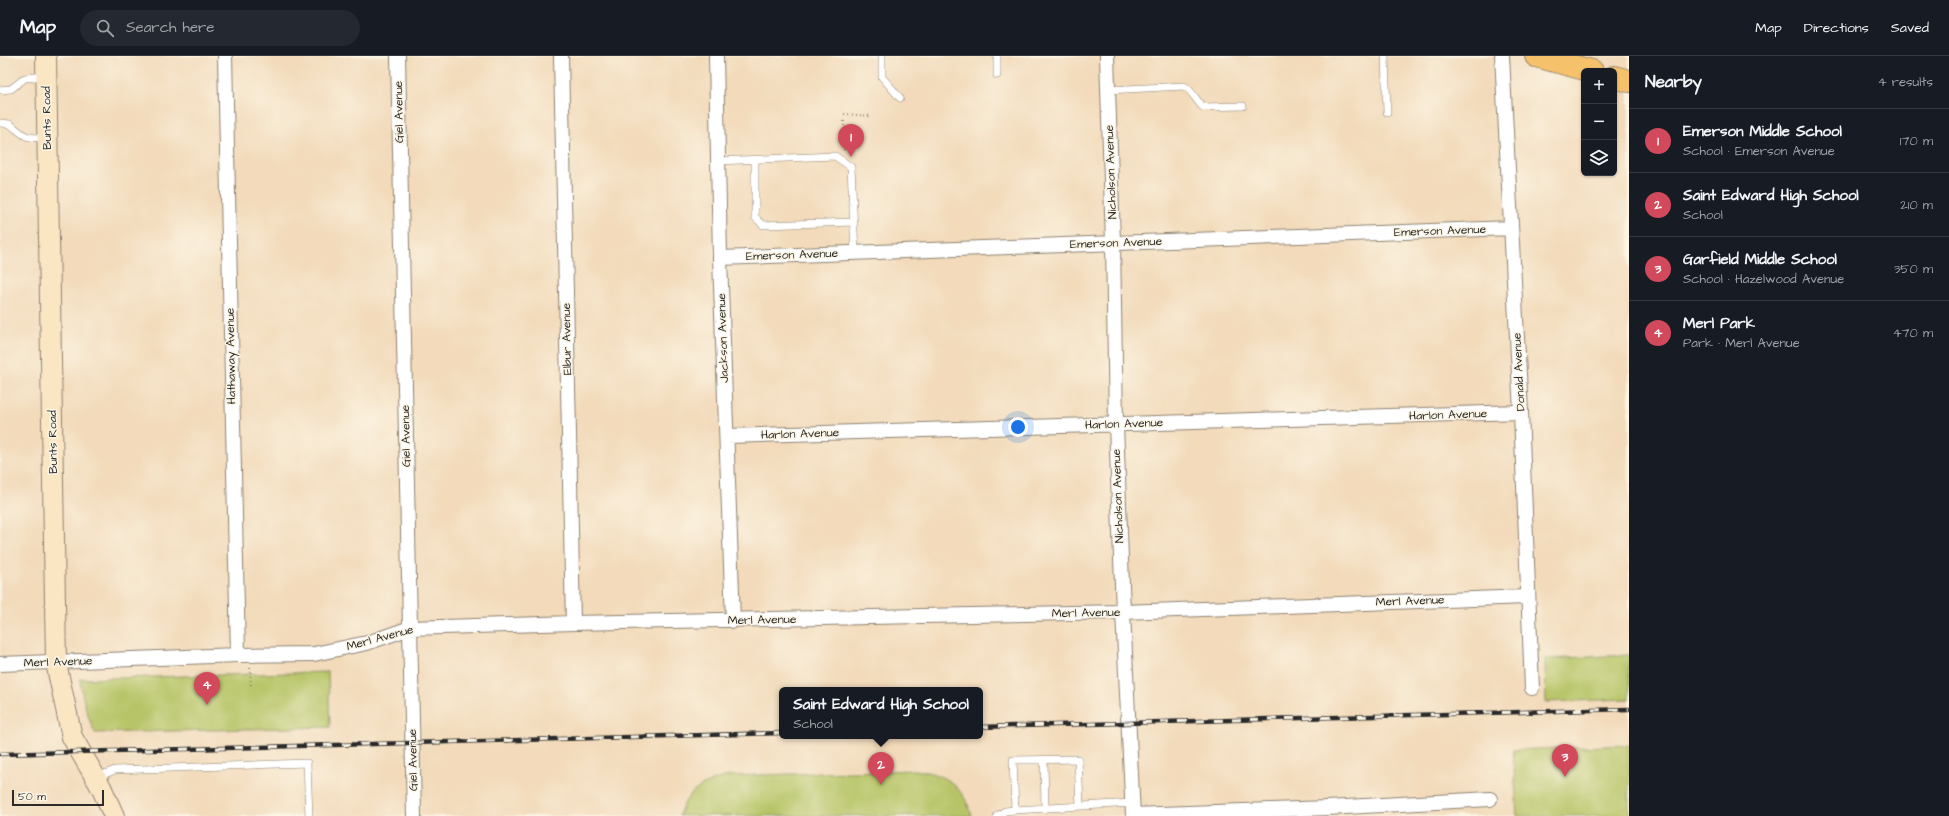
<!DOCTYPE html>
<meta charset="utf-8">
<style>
body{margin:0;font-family:"Architects Daughter",sans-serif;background:#242831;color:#f1f3f6}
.controls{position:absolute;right:12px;top:12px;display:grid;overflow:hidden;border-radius:6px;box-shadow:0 1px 3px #0004}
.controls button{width:36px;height:36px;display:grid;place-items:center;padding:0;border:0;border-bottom:1px solid #363941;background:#171b24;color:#f1f3f6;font:20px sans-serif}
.scale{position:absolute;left:12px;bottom:10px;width:92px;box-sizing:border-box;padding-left:4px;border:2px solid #2b2b2b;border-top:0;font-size:11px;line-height:14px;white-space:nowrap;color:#2b2b2b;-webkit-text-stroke:3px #fcf5e5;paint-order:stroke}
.you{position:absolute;left:1018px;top:371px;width:14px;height:14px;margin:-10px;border:3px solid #fff;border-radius:50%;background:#1a73e8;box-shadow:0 0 0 6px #1a73e833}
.badge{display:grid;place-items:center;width:26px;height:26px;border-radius:50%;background:#d1495b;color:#fff;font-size:13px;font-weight:700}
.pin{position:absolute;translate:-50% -33px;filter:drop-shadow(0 1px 2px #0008)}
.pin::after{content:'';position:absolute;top:21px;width:14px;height:12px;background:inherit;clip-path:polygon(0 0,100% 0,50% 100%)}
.popup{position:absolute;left:779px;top:631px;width:204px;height:52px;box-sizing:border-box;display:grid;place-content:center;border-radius:6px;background:#171b24;filter:drop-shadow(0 1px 3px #0005);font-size:13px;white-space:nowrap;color:#9ea1a6}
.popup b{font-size:15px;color:#f1f3f6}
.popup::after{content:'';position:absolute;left:50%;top:100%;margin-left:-8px;border:8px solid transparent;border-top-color:#171b24}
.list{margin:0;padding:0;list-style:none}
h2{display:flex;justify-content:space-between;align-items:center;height:52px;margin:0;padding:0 16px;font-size:17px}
h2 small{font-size:13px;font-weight:400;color:#9ea1a6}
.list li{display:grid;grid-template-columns:26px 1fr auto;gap:12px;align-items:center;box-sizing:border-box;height:64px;padding:0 16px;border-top:1px solid #363941}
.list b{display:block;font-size:15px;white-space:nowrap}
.list p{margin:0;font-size:13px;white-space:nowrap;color:#9ea1a6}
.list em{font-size:13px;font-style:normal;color:#9ea1a6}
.icon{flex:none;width:22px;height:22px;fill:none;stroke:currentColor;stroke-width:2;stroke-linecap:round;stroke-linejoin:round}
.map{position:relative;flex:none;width:1629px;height:760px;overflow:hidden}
header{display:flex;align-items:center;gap:24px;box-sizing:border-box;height:56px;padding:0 20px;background:#171b24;border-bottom:1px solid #363941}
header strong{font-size:19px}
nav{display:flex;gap:22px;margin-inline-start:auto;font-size:14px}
.search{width:280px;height:36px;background:#242831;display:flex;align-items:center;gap:10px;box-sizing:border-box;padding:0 14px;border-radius:22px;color:#9ea1a6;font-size:15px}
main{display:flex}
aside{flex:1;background:#171b24}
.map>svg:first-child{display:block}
.green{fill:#b7c567;stroke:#717849}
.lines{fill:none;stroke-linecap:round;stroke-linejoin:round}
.lane-casing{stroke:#8e8272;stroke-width:8}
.street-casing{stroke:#8e8272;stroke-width:16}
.secondary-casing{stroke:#8e8272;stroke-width:22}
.primary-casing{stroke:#8e8272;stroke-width:24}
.path{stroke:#8e8272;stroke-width:2;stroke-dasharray:1 3;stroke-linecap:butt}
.lane{stroke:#fff;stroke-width:7}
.street{stroke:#fff;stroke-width:14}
.secondary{stroke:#fbe6c4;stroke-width:20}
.primary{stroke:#f5c16b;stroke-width:22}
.rail-casing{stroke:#2b2b2b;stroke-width:4.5}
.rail{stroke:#fcf5e5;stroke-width:3;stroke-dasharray:9;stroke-linecap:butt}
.labels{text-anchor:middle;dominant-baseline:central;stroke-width:3;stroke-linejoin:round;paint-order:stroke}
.street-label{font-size:12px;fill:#2b2b2b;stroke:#fcf5e5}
</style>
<header>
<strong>Map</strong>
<div class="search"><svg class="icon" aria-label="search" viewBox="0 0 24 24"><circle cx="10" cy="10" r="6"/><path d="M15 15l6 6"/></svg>Search here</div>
<nav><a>Map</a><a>Directions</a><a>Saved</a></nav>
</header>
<main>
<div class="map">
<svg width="1629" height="760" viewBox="0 0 1629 760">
<rect width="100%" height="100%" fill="#fcf5e5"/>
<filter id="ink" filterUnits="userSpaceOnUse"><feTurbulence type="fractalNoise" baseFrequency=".025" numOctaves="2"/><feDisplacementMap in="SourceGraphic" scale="8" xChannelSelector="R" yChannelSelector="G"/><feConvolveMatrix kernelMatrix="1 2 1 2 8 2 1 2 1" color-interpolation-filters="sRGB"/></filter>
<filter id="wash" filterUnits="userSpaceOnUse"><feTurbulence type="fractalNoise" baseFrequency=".012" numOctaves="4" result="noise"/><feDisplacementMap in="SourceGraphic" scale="16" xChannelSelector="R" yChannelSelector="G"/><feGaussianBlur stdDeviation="0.9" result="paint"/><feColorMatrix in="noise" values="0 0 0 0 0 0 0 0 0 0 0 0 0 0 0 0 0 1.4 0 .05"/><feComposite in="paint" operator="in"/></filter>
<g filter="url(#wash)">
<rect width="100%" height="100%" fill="#f2daba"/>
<!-- green -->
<path class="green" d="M1629 599V643L1546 646 1545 603Z
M328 616 330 671 95 677C87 659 82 642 80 623Z
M1629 689V760H1517L1513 694Z
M914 714C945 717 963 730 972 760H679C686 735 706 725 729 720Z"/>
</g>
<g filter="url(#ink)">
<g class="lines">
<defs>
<path id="lane" d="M882 0V21L900 42
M997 0V19
M1385 0 1387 56
M0 34 11 33 25 22 46 20
M1108 34 1184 30C1192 34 1196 45 1203 51L1243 50
M0 67 10 68C26 81 24 82 46 82
M755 104V161L763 169 854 166
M718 105 835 100 851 111 855 197
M1044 704 1045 753
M97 721 115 714 307 707 309 760
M1015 754 1013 704 1078 703 1080 750
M997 760 1005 755 1015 754 1133 747"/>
<path id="street" d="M225 0 238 599
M398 0 414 760
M561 0 573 567
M716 0 720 202 733 565
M1107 0 1113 187 1116 368 1123 556 1133 760
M1502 0 1521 356 1532 632
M720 202 1511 172
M727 380 1521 356
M0 608 238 599 314 598 367 587 410 572 573 567 1123 556 1527 541
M1133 759 1328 752 1490 743"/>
<path id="secondary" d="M46 0 56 607 72 681 101 731 114 760"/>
<path id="primary" d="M1536 0 1592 15
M1614 21 1629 25"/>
</defs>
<!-- lane casing -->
<use href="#lane" class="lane-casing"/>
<!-- street casing -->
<use href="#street" class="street-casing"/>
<!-- secondary casing -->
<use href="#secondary" class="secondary-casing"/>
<!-- primary casing -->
<use href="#primary" class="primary-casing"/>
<!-- path -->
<path class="path" d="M844 94V58L871 60
M250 612 251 631"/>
<!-- lane -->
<use href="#lane" class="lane"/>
<!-- street -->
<use href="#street" class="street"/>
<!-- secondary -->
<use href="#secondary" class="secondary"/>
<!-- primary -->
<use href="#primary" class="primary"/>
<defs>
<path id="rail" d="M980 671 1629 653
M0 698 782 677"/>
</defs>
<!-- rail casing -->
<use href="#rail" class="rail-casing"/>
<!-- rail -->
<use href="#rail" class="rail"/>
</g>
</g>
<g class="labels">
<!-- street labels -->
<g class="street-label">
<text transform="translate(399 56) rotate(-91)">Giel Avenue</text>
<text transform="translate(47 62) rotate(-91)">Bunts Road</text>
<text transform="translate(1111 116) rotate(-92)">Nicholson Avenue</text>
<text transform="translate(1440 175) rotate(-2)">Emerson Avenue</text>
<text transform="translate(1116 187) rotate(-2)">Emerson Avenue</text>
<text transform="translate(792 199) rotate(-2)">Emerson Avenue</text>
<text transform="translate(723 282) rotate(-92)">Jackson Avenue</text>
<text transform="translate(567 283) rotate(-91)">Elbur Avenue</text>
<text transform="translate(231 300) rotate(-91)">Hathaway Avenue</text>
<text transform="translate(1519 316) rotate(-93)">Donald Avenue</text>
<text transform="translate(1448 359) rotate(-2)">Harlon Avenue</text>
<text transform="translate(1124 368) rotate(-2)">Harlon Avenue</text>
<text transform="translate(800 378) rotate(-2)">Harlon Avenue</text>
<text transform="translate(406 380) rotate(-91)">Giel Avenue</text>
<text transform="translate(53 386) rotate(-91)">Bunts Road</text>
<text transform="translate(1118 440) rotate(-92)">Nicholson Avenue</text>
<text transform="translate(1410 545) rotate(-2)">Merl Avenue</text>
<text transform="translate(1086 557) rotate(-1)">Merl Avenue</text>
<text transform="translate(762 564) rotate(-1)">Merl Avenue</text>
<text transform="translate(380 582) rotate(-15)">Merl Avenue</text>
<text transform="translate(58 606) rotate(-2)">Merl Avenue</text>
<text transform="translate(413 704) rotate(-91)">Giel Avenue</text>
</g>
</g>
</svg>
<div class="controls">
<button>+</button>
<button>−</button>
<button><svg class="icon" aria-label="layers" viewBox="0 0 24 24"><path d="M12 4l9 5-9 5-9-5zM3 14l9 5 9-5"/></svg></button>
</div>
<div class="scale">50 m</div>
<div class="you"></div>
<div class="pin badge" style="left:851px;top:101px">1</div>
<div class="pin badge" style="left:881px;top:729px">2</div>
<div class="popup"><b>Saint Edward High School</b>School</div>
<div class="pin badge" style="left:1565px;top:721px">3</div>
<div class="pin badge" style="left:207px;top:649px">4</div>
</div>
<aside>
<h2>Nearby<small>4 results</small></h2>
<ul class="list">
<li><span class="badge">1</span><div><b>Emerson Middle School</b><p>School · Emerson Avenue</p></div><em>170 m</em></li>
<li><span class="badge">2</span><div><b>Saint Edward High School</b><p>School</p></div><em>210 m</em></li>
<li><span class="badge">3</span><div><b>Garfield Middle School</b><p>School · Hazelwood Avenue</p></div><em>350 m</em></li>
<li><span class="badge">4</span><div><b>Merl Park</b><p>Park · Merl Avenue</p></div><em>470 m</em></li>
</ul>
</aside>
</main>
